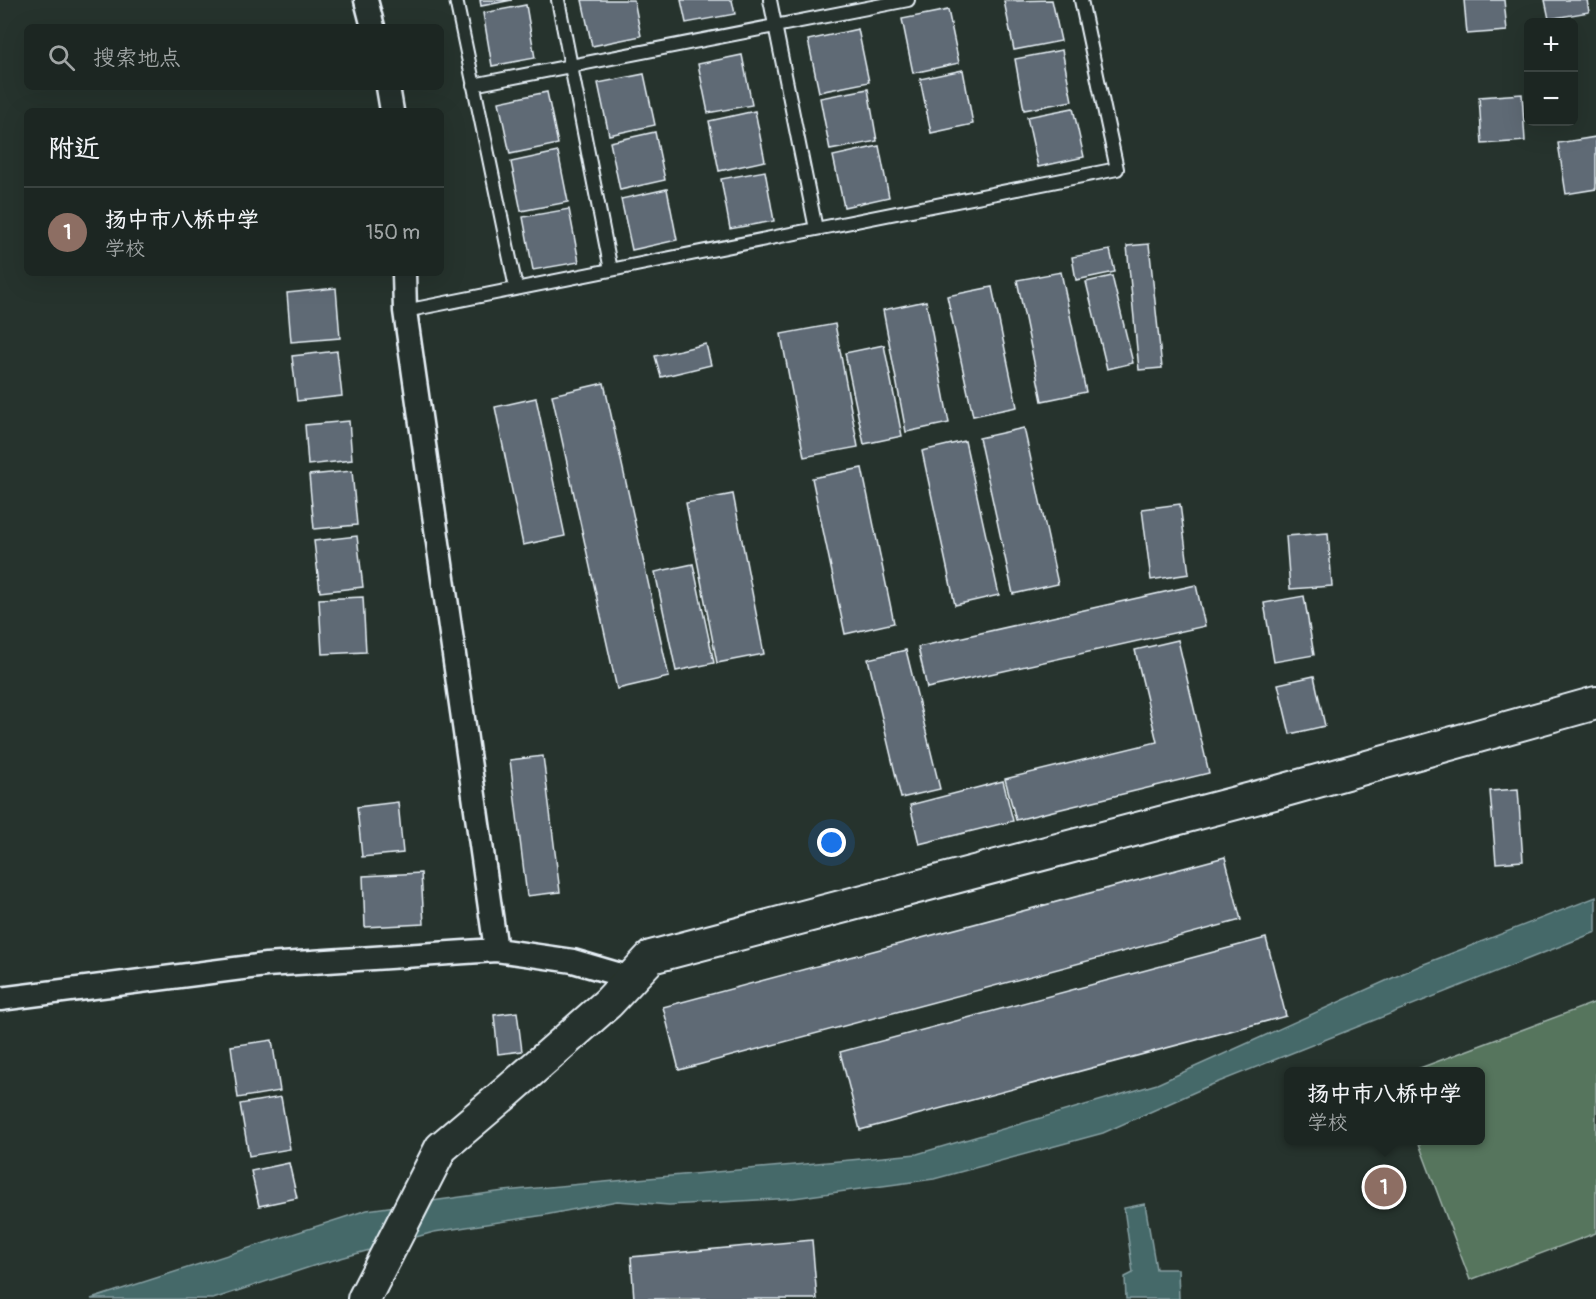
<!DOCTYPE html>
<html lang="zh">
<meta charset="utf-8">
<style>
body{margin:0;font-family:Pangolin,"LXGW WenKai TC",sans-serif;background:#252e2a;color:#f1f3f6}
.controls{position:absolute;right:18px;top:18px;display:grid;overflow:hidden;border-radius:9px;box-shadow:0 6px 24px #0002}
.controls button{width:54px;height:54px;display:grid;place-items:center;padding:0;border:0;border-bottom:2px solid #3a4340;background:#1c2622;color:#f1f3f6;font:30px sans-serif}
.you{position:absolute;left:832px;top:843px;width:21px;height:21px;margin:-15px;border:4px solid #fff;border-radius:50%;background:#1a73e8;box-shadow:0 0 0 9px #1a73e833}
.badge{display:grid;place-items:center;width:39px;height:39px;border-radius:50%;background:#1a73e8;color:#fff;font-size:20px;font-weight:700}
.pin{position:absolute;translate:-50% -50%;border:3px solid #fff;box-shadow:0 2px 6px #0006}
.popup{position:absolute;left:1284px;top:1067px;width:201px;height:78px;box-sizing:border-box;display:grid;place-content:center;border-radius:9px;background:#1c2622;filter:drop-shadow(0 2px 4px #0005);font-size:20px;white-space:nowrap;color:#a0a5a5}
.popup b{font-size:22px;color:#f1f3f6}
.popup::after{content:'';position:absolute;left:50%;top:100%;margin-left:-12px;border:12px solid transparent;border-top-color:#1c2622}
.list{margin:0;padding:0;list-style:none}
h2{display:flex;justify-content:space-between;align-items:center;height:78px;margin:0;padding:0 24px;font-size:26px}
h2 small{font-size:20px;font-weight:400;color:#a0a5a5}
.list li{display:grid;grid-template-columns:39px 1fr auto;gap:18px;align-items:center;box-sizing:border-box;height:90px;padding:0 24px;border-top:2px solid #3a4340}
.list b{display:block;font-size:22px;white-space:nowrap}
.list p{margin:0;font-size:20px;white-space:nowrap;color:#a0a5a5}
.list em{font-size:20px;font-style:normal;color:#a0a5a5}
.icon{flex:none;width:33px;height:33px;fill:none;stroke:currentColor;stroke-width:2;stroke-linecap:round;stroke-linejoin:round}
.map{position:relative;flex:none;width:1596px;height:1299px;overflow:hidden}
.search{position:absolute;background:#1c2622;box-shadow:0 6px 24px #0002;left:24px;top:24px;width:420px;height:66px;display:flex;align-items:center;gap:15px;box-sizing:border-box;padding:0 21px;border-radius:9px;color:#a0a5a5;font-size:22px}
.panel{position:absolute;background:#1c2622;box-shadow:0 6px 24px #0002;left:24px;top:108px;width:420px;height:168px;border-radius:9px}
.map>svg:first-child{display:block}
.green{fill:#56745d;stroke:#9fb2aa;stroke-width:1.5}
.water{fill:#446969;stroke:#869fa2;stroke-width:1.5}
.building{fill:#5f6a74;stroke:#e8f1f8;stroke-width:1.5}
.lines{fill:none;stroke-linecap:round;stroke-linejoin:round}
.lane-casing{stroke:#e8f1f8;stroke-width:16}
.street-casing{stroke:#e8f1f8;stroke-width:27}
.secondary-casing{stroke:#e8f1f8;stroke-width:36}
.lane{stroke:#26332d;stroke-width:12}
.street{stroke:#26332d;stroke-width:22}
.secondary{stroke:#26332d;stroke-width:32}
</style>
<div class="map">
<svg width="1596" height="1299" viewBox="0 0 1596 1299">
<rect width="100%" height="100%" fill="#26332d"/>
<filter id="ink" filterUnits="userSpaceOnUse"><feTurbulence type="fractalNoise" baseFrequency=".0167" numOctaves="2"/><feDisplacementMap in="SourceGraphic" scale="12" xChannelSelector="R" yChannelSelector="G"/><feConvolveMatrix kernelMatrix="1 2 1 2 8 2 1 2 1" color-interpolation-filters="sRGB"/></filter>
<g filter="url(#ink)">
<!-- green -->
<path class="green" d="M1596 1002V1233L1470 1280 1418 1141 1480 1140V1072L1412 1071Z"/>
<!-- water -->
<path class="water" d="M1596 897V932L1206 1087 1103 1133 934 1179 794 1198 669 1205 617 1201 545 1215 434 1232 316 1265 213 1299H91L367 1210 504 1191 917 1154 1157 1084 1419 966Z
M1145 1204 1156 1269H1178L1179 1299H1126L1125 1277 1133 1273 1124 1208Z"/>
<!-- building -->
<path class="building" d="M480 0H512L481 6Z
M582 0H634L641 36 592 46Z
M681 0H732L735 14 686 23Z
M1052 0 1061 41 1014 50 1004 1Z
M1464 0H1504L1507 31 1467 34Z
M1545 0H1587L1589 12 1549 19Z
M526 5 535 58 492 66 483 13Z
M948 10 959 63 913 73 902 19Z
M858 29 869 82 819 92 808 40Z
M1062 50 1072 101 1024 110 1015 59Z
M742 55 752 105 708 113 698 64Z
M963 70 973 124 931 133 920 79Z
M644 74 655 125 609 135 598 83Z
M868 89 877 141 830 150 820 98Z
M547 92 558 144 510 154 499 102Z
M1522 94 1525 141 1482 144 1479 97Z
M1073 108 1084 157 1038 167 1027 117Z
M755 111 765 161 719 171 709 121Z
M655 132 665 180 620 190 610 142Z
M1596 137V189L1566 194 1558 143Z
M879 146 889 197 844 207 833 156Z
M558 152 568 202 521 211 511 162Z
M765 171 774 221 730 229 721 179Z
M667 189 677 240 632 250 621 199Z
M569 209 579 262 533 270 523 217Z
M1149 244 1162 368 1139 370 1127 246Z
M1110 250 1115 272 1076 280 1072 257Z
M1061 272 1086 392 1042 401 1017 280Z
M1112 276 1133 363 1107 369 1086 282Z
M992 287 1017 407 973 416 947 296Z
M336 288 340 338 291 342 287 293Z
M926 301 949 423 906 432 883 310Z
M835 324 858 447 804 457 781 334Z
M706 344 711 365 661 377 655 356Z
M884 345 902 436 864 444 845 353Z
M337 351 342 396 297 401 292 356Z
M604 383 669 677 617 689 552 395Z
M536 398 565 536 523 545 495 407Z
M349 421 352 460 308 465 305 425Z
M1024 428 1058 584 1013 594 979 438Z
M965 441 999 595 955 605 922 451Z
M862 468 894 623 845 634 812 478Z
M352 471 357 525 314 529 309 475Z
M733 494 764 654 717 663 686 503Z
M1180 504 1189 574 1151 580 1142 509Z
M1328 533 1332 586 1290 589 1286 536Z
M357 536 363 587 320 592 314 541Z
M693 564 714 663 676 671 655 572Z
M1196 585 1205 626 927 688 918 647Z
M1304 596 1314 655 1274 662 1264 603Z
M363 597 366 652 322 654 319 599Z
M1178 640 1209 773 1016 820 1005 779 1157 742 1135 650Z
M906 650 940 789 901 798 868 659Z
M1314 676 1325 726 1290 734 1278 684Z
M543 756 560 892 527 896 510 760Z
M1003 781 1013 821 919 844 910 805Z
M1518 789 1523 861 1496 863 1490 791Z
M398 802 403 853 362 857 357 807Z
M1225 857 1241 920 679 1070 663 1007Z
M421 873 424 924 365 927 363 876Z
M1266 938 1286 1016 860 1130 840 1052Z
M517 1012 522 1051 498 1054 494 1015Z
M272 1040 280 1091 238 1098 231 1046Z
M281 1097 290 1149 249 1156 240 1104Z
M289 1163 297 1198 259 1206 251 1171Z
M812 1240 817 1299H634L631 1257Z"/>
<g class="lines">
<defs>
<path id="lane" d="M456 0 516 288
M558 0 611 270
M770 0 816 229
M473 85 908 0
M405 311 1117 169 1081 0"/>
<path id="street" d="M366 0 373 27
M388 87 392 111
M404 273 405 311 496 950
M0 999 266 965 496 950 573 961 631 978"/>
<path id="secondary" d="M364 1299 441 1148 507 1092 608 1003 651 957 1278 792 1596 703"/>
</defs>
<!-- lane casing -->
<use href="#lane" class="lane-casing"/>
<!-- street casing -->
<use href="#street" class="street-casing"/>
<!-- secondary casing -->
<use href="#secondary" class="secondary-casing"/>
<!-- lane -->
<use href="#lane" class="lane"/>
<!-- street -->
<use href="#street" class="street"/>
<!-- secondary -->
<use href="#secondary" class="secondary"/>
</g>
</g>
</svg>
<div class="controls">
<button>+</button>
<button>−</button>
</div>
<div class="you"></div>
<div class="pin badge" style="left:1384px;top:1187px;background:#8d6e63">1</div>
<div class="popup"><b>扬中市八桥中学</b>学校</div>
<div class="search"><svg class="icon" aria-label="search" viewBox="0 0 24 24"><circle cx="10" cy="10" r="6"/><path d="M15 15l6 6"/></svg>搜索地点</div>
<section class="panel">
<h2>附近<small></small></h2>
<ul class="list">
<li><span class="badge" style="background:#8d6e63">1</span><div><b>扬中市八桥中学</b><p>学校</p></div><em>150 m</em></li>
</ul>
</section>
</div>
